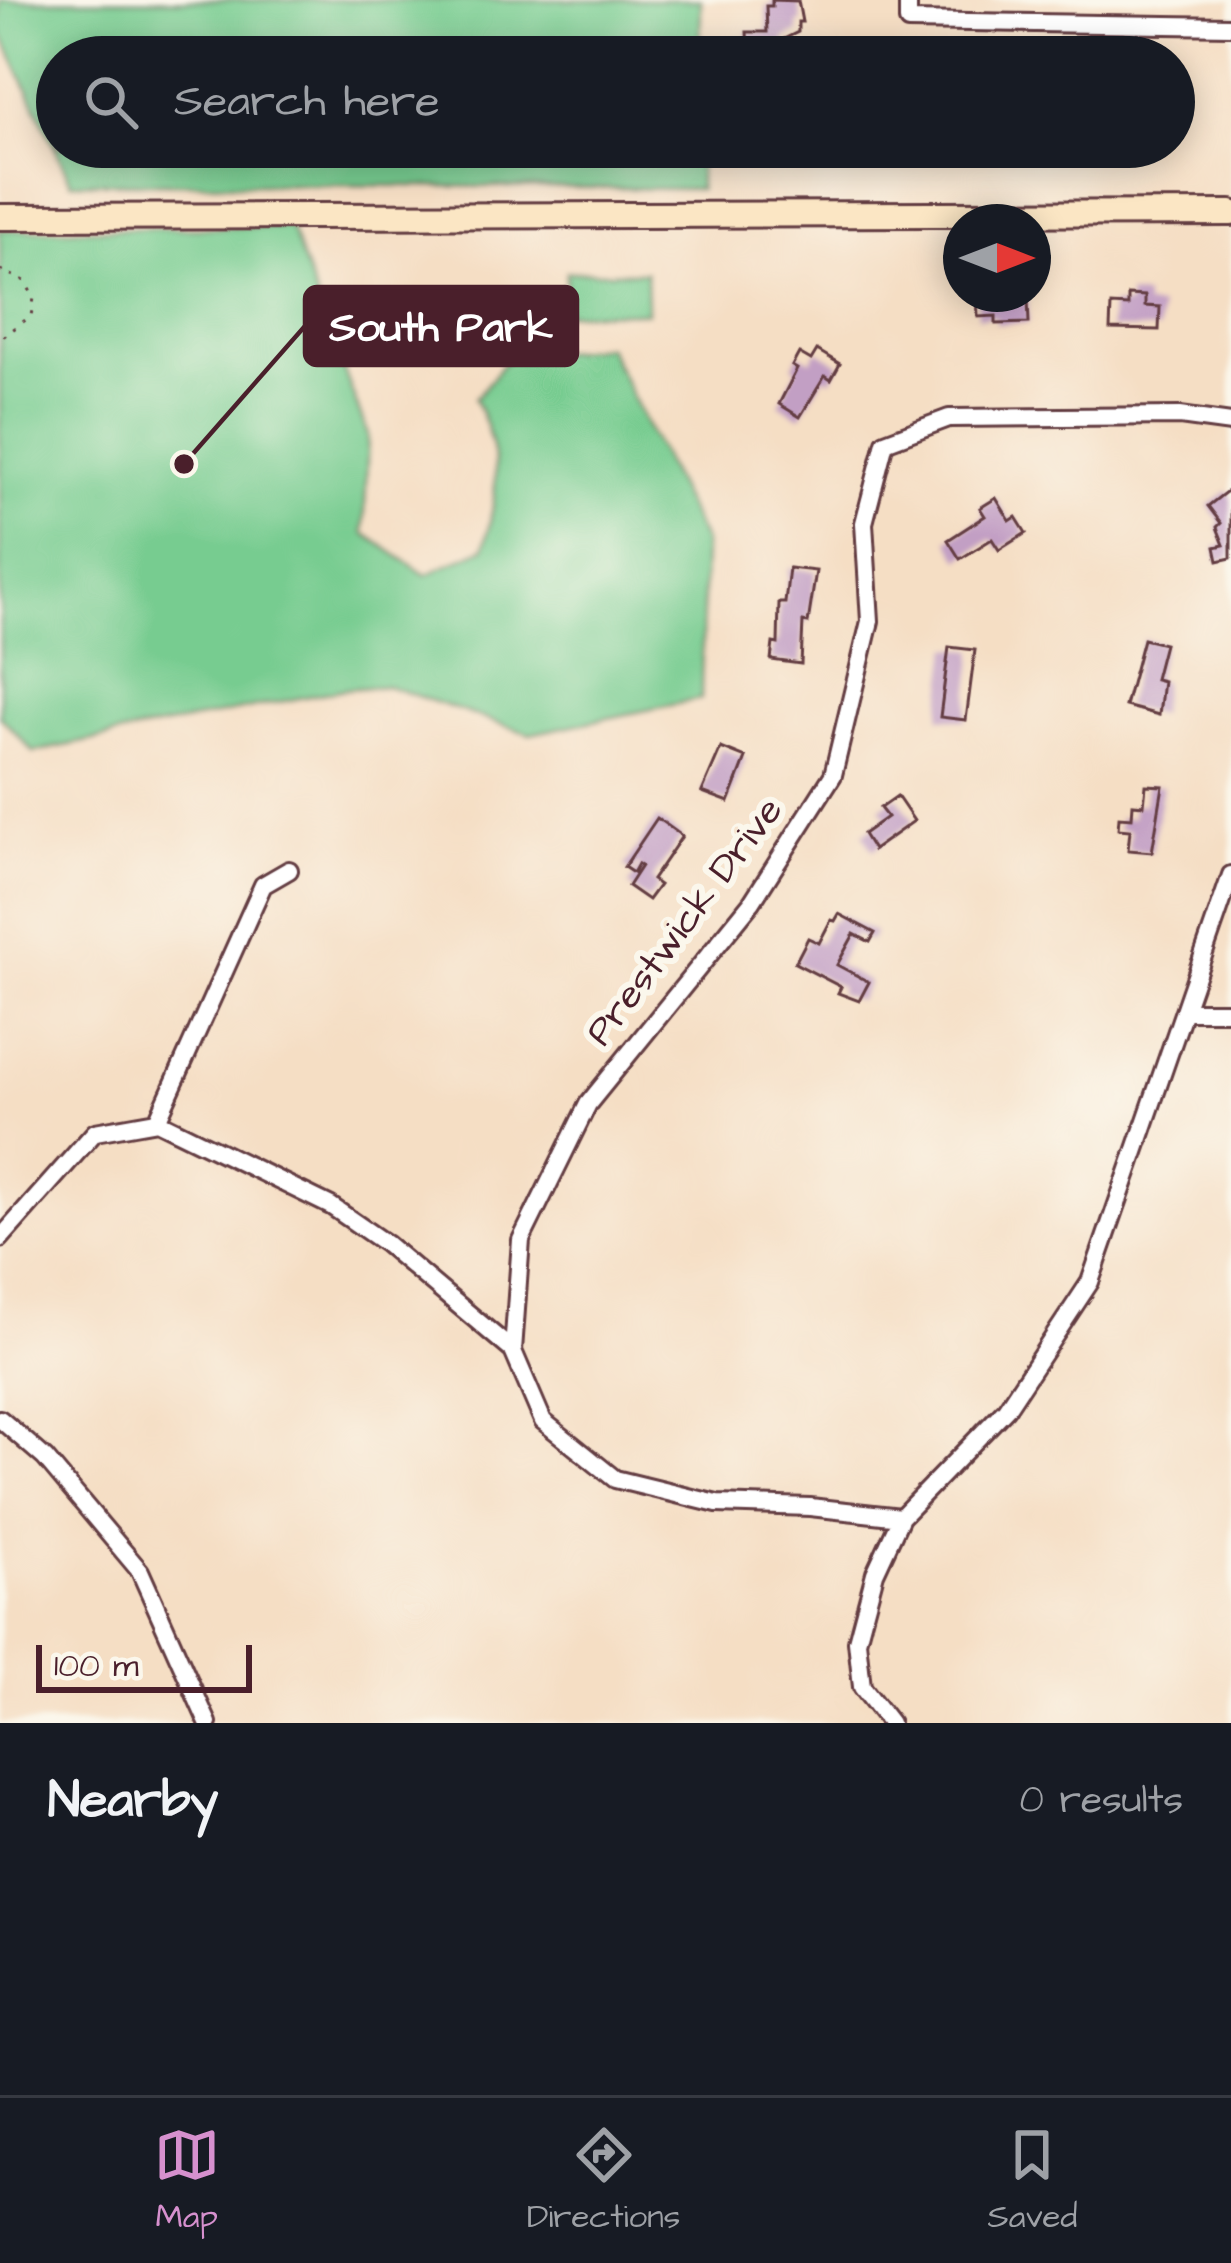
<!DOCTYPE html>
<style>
body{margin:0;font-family:"Architects Daughter",sans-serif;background:#242831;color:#f1f3f6}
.compass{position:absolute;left:943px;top:204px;width:108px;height:108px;border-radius:50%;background:#171b24;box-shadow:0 6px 30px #0003;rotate:90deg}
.scale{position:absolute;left:36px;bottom:30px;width:216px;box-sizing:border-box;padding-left:12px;border:6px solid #4a1f2b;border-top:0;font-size:33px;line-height:42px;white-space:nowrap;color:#4a1f2b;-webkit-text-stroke:9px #fbf7ec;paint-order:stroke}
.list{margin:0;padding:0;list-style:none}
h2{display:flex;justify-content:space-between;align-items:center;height:156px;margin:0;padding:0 48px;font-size:51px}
h2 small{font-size:39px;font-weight:400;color:#9ea1a6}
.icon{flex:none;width:66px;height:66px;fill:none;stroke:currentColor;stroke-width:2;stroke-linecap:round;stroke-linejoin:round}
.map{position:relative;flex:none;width:1231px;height:1723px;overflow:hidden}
.search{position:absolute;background:#171b24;box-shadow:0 6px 30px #0003;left:36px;right:36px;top:36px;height:132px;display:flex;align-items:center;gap:30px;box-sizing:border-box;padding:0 42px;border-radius:66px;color:#9ea1a6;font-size:45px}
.sheet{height:372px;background:#171b24}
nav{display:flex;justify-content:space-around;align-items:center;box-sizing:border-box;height:168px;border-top:3px solid #363941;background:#171b24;font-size:33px;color:#9ea1a6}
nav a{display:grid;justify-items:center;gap:6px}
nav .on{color:#d690ce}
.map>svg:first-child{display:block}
.green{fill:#77cc90;stroke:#60765e;stroke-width:3}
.building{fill:#c29fc4}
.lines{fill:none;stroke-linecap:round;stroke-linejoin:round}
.street-casing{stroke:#643c42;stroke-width:22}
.secondary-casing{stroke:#643c42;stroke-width:30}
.path{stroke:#643c42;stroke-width:3;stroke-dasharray:3 9;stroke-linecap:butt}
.street{stroke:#fff;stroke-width:16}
.secondary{stroke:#fbe6c4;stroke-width:24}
.labels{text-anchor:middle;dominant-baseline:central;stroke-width:12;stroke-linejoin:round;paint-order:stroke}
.street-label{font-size:39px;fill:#4a1f2b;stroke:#fbf7ec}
.leader{fill:none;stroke:#4a1f2b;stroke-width:4.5}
.callout-dot{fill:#4a1f2b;stroke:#fbf7ec;stroke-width:4.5}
.callout{fill:#4a1f2b;stroke:#4a1f2b;stroke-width:4.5}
.callout-label{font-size:42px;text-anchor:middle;font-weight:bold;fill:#fff}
</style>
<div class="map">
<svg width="1231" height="1723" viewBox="0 0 1231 1723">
<rect width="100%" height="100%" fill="#fbf7ec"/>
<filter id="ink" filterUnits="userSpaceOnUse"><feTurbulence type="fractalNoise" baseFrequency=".00833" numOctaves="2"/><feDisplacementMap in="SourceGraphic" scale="24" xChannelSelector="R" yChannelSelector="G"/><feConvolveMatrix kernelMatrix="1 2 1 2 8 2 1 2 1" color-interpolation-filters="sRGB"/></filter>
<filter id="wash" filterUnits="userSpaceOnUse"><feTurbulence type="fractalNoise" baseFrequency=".004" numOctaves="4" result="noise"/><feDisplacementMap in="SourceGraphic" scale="48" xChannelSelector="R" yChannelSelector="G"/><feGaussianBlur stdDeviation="2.7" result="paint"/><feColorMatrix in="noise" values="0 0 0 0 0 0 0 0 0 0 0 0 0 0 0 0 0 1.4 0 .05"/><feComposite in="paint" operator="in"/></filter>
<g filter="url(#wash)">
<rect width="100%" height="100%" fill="#f5dec4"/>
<!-- green -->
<path class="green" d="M0 0H701L700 57H57V147H699V189L71 182 0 30Z
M290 227 368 435 364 533 426 575 484 548C499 489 502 456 475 399L507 359 607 346 704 542 701 699 530 734 387 686 344 689 34 752 0 716V230Z
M566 272H646L647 312 566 313Z"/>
<g id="blocks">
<!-- building -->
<path class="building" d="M772 0 798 1 802 22H798V32L784 39V49L748 50 747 32H767L766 6H772Z
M977 294 1028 299 1029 323 996 324V316L978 317Z
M1128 295 1145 296V306L1160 307 1159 330 1110 329 1111 305 1128 306Z
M817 350 840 364 831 380 825 376 800 417 779 404 797 369 792 366 799 353 811 360Z
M1227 491 1231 496V558L1218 561 1215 547 1224 545 1217 527 1221 523 1208 506Z
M996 498 1010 521 1016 517 1026 533 999 550 992 539 960 559 948 540 985 516 980 508Z
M789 568 816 571 808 623 803 622 801 664 771 660 773 643 778 644 779 603H785Z
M1143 639 1164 644 1155 679 1163 681 1159 715 1125 706Z
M949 647 975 650 966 720 940 717Z
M721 748 746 758 729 802 702 792Z
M1146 785 1163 786 1152 852 1128 850 1130 830 1118 829 1119 817 1132 818 1133 804 1144 805Z
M897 796 914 821 873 850 863 834 887 817 880 808Z
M657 818 682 836 652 880 659 885 648 900 628 886 641 866 638 864 633 873 624 867Z
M839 914 875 933 870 942 854 934 837 965 869 982 859 1001 838 993 841 987 795 963 808 938 819 943 831 920 835 921Z"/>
</g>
</g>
<g filter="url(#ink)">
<use href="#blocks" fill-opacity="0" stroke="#643c42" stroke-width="3"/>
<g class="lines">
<defs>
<path id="street" d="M908 0V21L1231 26
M1185 1011H1231
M157 1121 263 885 289 870
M0 1239 95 1132 157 1121 331 1206 386 1244 513 1351 543 1421 615 1479 717 1504 810 1507 901 1517
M513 1351 521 1240 588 1104 752 902 833 775 870 621 864 523 885 442 949 418 1180 416 1231 423
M0 1419 45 1458 140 1571 208 1723
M890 1723 862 1687 857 1641 875 1573 901 1517 1006 1409 1090 1282 1231 875"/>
<path id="secondary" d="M0 217 1231 213"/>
</defs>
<!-- street casing -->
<use href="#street" class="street-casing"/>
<!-- secondary casing -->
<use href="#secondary" class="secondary-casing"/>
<!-- path -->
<path class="path" d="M0 270 25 281 34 298 31 316 0 339"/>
<!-- street -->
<use href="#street" class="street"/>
<!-- secondary -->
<use href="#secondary" class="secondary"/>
</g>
</g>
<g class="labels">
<!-- street labels -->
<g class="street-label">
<text transform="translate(685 922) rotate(-53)">Prestwick Drive</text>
</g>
</g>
<!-- callouts -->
<path class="leader" d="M184 464L305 326"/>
<circle class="callout-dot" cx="184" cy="464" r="12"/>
<rect class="callout" x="305" y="287" width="272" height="78" rx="12"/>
<g class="callout-label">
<text x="441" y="341">South Park</text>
</g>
</svg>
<svg class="compass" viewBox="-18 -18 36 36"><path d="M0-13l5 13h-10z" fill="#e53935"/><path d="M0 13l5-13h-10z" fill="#9ea1a6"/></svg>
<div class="scale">100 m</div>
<div class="search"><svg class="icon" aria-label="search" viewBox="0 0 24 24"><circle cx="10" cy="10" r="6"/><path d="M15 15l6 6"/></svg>Search here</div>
</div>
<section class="sheet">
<h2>Nearby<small>0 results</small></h2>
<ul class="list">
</ul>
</section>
<nav>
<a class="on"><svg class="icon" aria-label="map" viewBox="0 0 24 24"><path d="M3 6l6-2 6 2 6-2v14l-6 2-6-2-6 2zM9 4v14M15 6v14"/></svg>Map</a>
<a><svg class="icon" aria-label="directions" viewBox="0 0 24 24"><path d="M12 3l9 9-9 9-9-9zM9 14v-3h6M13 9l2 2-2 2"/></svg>Directions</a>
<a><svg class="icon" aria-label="saved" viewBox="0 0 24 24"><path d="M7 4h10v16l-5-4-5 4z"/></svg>Saved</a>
</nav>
